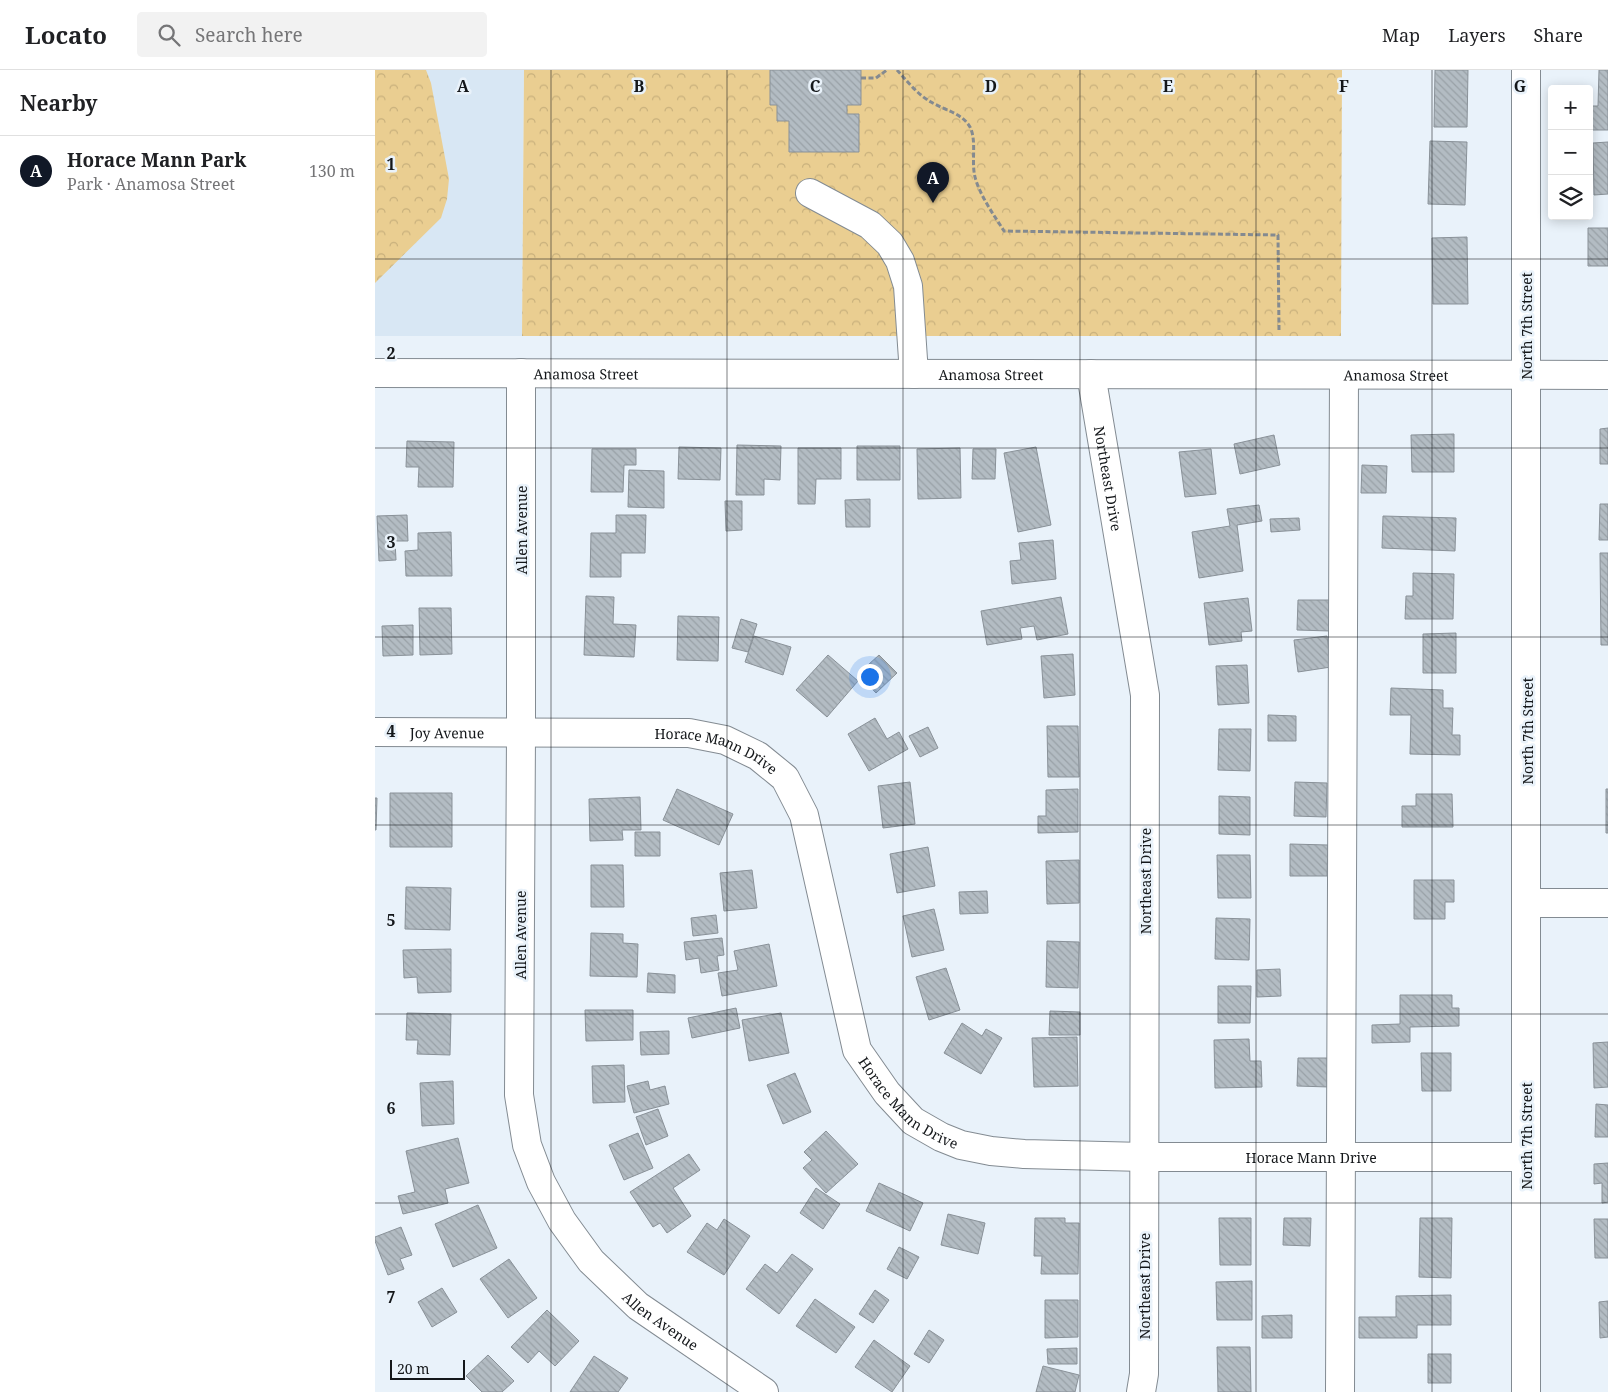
<!DOCTYPE html>
<meta charset="utf-8">
<style>
body{margin:0;font-family:"Noto Serif",serif;background:#f2f2f2;color:#202124}
.controls{position:absolute;right:15px;top:15px;display:grid;overflow:hidden;border-radius:5px;box-shadow:0 2px 12px #0003}
.controls button{width:45px;height:45px;display:grid;place-items:center;padding:0;border:0;border-bottom:1px solid #e0e0e0;background:#fff;color:#202124;font:25px sans-serif}
.scale{position:absolute;left:15px;bottom:12px;width:75px;box-sizing:border-box;padding-left:5px;border:2px solid #14171a;border-top:0;font-size:14px;line-height:18px;white-space:nowrap;color:#14171a;-webkit-text-stroke:4px #e9f2fa;paint-order:stroke}
.you{position:absolute;left:494px;top:606px;width:18px;height:18px;margin:-12px;border:4px solid #fff;border-radius:50%;background:#1a73e8;box-shadow:0 0 0 8px #1a73e833}
.badge{display:grid;place-items:center;width:32px;height:32px;border-radius:50%;background:#111827;color:#fff;font-size:16px;font-weight:700}
.pin{position:absolute;translate:-50% -41px;filter:drop-shadow(0 1px 2px #0008)}
.pin::after{content:'';position:absolute;top:26px;width:18px;height:15px;background:inherit;clip-path:polygon(0 0,100% 0,50% 100%)}
.list{margin:0;padding:0;list-style:none}
h2{display:flex;justify-content:space-between;align-items:center;height:65px;margin:0;padding:0 20px;font-size:21px}
h2 small{font-size:16px;font-weight:400;color:#757577}
.list li{display:grid;grid-template-columns:32px 1fr auto;gap:15px;align-items:center;box-sizing:border-box;height:70px;padding:0 20px;border-top:1px solid #e0e0e0}
.list b{display:block;font-size:19px;white-space:nowrap}
.list p{margin:0;font-size:16px;white-space:nowrap;color:#757577}
.list em{font-size:16px;font-style:normal;color:#757577}
.icon{flex:none;width:28px;height:28px;fill:none;stroke:currentColor;stroke-width:2;stroke-linecap:round;stroke-linejoin:round}
.map{position:relative;flex:none;width:1233px;height:1322px;overflow:hidden}
header{display:flex;align-items:center;gap:30px;box-sizing:border-box;height:70px;padding:0 25px;background:#fff;border-bottom:1px solid #e0e0e0}
header strong{font-size:24px}
nav{display:flex;gap:28px;margin-inline-start:auto;font-size:18px}
.search{width:350px;height:45px;background:#f2f2f2;display:flex;align-items:center;gap:12px;box-sizing:border-box;padding:0 18px;border-radius:5px;color:#757577;font-size:19px}
main{display:flex}
aside{flex:1;background:#fff}
.map>svg:first-child{display:block}
.built{fill:#d8e7f4}
.park{fill:url(#park-crowns)}
.building{fill:url(#building-back-hatch);stroke:#899198}
.lines{fill:none;stroke-linecap:round;stroke-linejoin:round}
.minor-casing{stroke:#838b92;stroke-width:30}
.major-casing{stroke:#838b92;stroke-width:30}
.path{stroke:#848a90;stroke-width:3;stroke-dasharray:5 2.5;stroke-linecap:butt}
.minor{stroke:#fff;stroke-width:28}
.major{stroke:#fff;stroke-width:28}
.grid{fill:none;stroke:#14171a;stroke-width:1;stroke-opacity:0.55}
.labels{text-anchor:middle;dominant-baseline:central;stroke-width:5;stroke-linejoin:round;paint-order:stroke}
.street-label{font-size:14px;fill:#14171a;stroke:#e9f2fa}
.grid-label{font-size:16px;text-anchor:middle;font-weight:bold;fill:#14171a;stroke:#e9f2fa;stroke-width:5;stroke-linejoin:round;paint-order:stroke}
</style>
<header>
<strong>Locato</strong>
<div class="search"><svg class="icon" aria-label="search" viewBox="0 0 24 24"><circle cx="10" cy="10" r="6"/><path d="M15 15l6 6"/></svg>Search here</div>
<nav><a>Map</a><a>Layers</a><a>Share</a></nav>
</header>
<main>
<aside>
<h2>Nearby<small></small></h2>
<ul class="list">
<li><span class="badge">A</span><div><b>Horace Mann Park</b><p>Park · Anamosa Street</p></div><em>130 m</em></li>
</ul>
</aside>
<div class="map">
<svg width="1233" height="1322" viewBox="0 0 1233 1322">
<defs>
<pattern id="park-crowns" width="20" height="18" patternUnits="userSpaceOnUse" patternTransform="scale(1.25)"><rect width="20" height="18" fill="#eace91"/><path d="M2 6a3 3 0 1 1 6 0M12 15a3 3 0 1 1 6 0" fill="none" stroke="#c8b07c"/></pattern>
<pattern id="building-back-hatch" width="6" height="6" patternUnits="userSpaceOnUse" patternTransform="scale(1.25)"><rect width="6" height="6" fill="#b3bcc3"/><path d="M-1 5l2 2M0 0l6 6M5-1l2 2" fill="none" stroke="#99a1a7"/></pattern>
</defs>
<rect width="100%" height="100%" fill="#e9f2fa"/>
<!-- built -->
<path class="built" d="M0 0H149L147 266H0Z"/>
<!-- park -->
<path class="park" d="M0 0H51L56 13 74 109 72 129 66 148 0 213Z
M149 0H967L966 266H147Z"/>
<!-- building -->
<path class="building" d="M395 0H486V35H472V44H484V82H414V51H402V35H395Z
M1060 0H1093L1092 57H1059Z
M1224 0H1233V60H1215V36H1223Z
M1055 71 1092 72 1090 135 1053 134Z
M1233 72V124L1219 125 1218 73Z
M1213 158H1233V196H1213Z
M1092 167 1093 234H1058L1057 168Z
M1233 358V394H1225V359Z
M1079 364V402H1037L1036 365Z
M899 365 905 395 865 404 859 374Z
M32 371 79 372 78 417H43L44 397H31Z
M362 375 406 376 405 410 389 409V425H361Z
M482 376H525V410H482Z
M304 377 346 378 345 410 303 409Z
M661 377 676 455 643 462 629 383Z
M423 378H466V409H441L440 434H423Z
M585 378 586 428 543 429 542 379Z
M217 379H261V395H249L248 422H216Z
M598 379H621L620 409H597Z
M836 379 841 424 810 427 804 382Z
M987 395 1012 396 1011 423H986Z
M254 400 289 401V438L253 437Z
M495 429V457H471L470 430Z
M350 431H367V460L351 461Z
M1225 434H1233V470H1224Z
M884 435 887 451 862 455 868 501 824 508 817 462 855 456 852 439Z
M32 445 33 471H20L21 490 4 491 2 446Z
M241 445H271L270 483H246V507H215L216 463H241Z
M1008 446 1081 448 1080 481 1007 478Z
M924 448 925 460 896 462 895 449Z
M76 462 77 506H31L30 481 43 480V463Z
M678 470 681 509 637 514 635 491 646 490 644 473Z
M1225 483H1233V575H1226Z
M1038 503 1079 504 1078 549H1030L1031 526H1038Z
M211 526 239 527 238 554 261 555 259 587 209 585Z
M686 527 693 564 662 570 659 556 645 558 647 569 612 575 606 541Z
M873 528 877 561 866 562 867 571 834 575 829 533Z
M923 530H955V561L922 560Z
M44 538H76L77 584 45 585Z
M303 546 344 547 343 591 302 590Z
M366 549 382 554 373 582 357 578Z
M38 555V585L8 586 7 556Z
M1081 563V603H1048V564Z
M379 566 416 577 408 605 370 592Z
M952 566 956 597 923 602 919 570Z
M698 584 700 625 669 628 666 586Z
M453 585 483 611 452 647 421 620Z
M504 585 522 603 501 623 483 604Z
M872 595 874 633 843 635 841 596Z
M1016 618 1068 620V638H1078L1077 665H1085V685L1035 684 1036 645H1015Z
M893 645 921 646V671H893Z
M500 648 512 669 524 662 533 679 494 701 473 664Z
M672 656H703L704 707H673Z
M553 657 563 678 545 687 534 666Z
M844 659H876L875 701 843 700Z
M535 712 540 754 508 758 503 716Z
M920 712 952 713 951 747 919 746Z
M302 719 358 744 344 775 288 750Z
M703 719V762L663 763V746H671V720Z
M1231 719H1233V763H1231Z
M15 723H77V777H15Z
M1041 724H1077L1078 757H1027V736H1041Z
M844 726 875 727V765L844 764Z
M265 727 266 760H247L248 770 215 771 214 729Z
M0 728H2L1 760H0Z
M260 762H285V786H260Z
M915 774 953 775 952 806H915Z
M553 777 560 816 522 823 515 784Z
M842 785H875L876 828H843Z
M704 790V833L672 834 671 791Z
M216 795H248L249 837H216Z
M377 800 382 838 349 841 345 803Z
M1039 810H1079V832H1070V849H1039Z
M31 817 76 818 75 860 30 859Z
M612 821 613 843 585 844 584 822Z
M559 839 569 880 537 887 528 846Z
M341 845 343 863 318 866 316 848Z
M841 848 875 849 874 890 840 889Z
M216 863 248 864V873L263 874 262 907 215 906Z
M347 868 349 885 342 886 344 900 326 903 324 888 311 890 309 872Z
M672 871 704 872 703 918 671 917Z
M394 874 402 916 347 926 343 903 363 900 359 881Z
M76 879V922L43 923 42 907 29 908 28 880Z
M571 898 585 940 554 950 541 907Z
M905 899 906 926 882 927V900Z
M273 903 300 905V923L272 922Z
M843 916H876L875 953H843Z
M1025 925H1077V938H1084V956L1035 957V972L997 973V955L1025 954Z
M361 938 365 958 317 968 313 948Z
M210 940H258V970L211 971Z
M675 941 705 942V965H674Z
M32 943 76 944 75 985 42 984 43 970H31Z
M406 943 414 983 374 991 367 950Z
M587 953 607 966 611 959 627 968 606 1004 569 983Z
M294 961V984L266 985 265 962Z
M702 967 703 1016 659 1017 657 968Z
M874 969 875 991H886L887 1017 840 1018 839 970Z
M1233 972V1017L1219 1018 1218 973Z
M1046 983H1076V1021H1047Z
M923 988H954V1017L922 1016Z
M249 995 250 1032 218 1033 217 996Z
M420 1003 436 1042 408 1054 392 1015Z
M78 1011 79 1054 47 1056 45 1013Z
M273 1011 275 1020 290 1016 294 1034 259 1043 252 1016Z
M1221 1034 1233 1035V1067H1220Z
M283 1039 293 1066 271 1075 261 1047Z
M451 1061 483 1094 451 1123 428 1098 437 1090 429 1082Z
M263 1063 278 1098 249 1110 234 1075Z
M83 1068 94 1113 70 1119 73 1133 28 1144 23 1126 40 1122 31 1081Z
M314 1084 325 1100 298 1118 316 1146 292 1163 285 1153 278 1157 255 1122Z
M1233 1093V1132L1227 1133V1113L1219 1114V1094Z
M504 1113 548 1133 535 1161 491 1141Z
M441 1118 465 1134 448 1159 425 1143Z
M103 1135 122 1178 78 1197 60 1154Z
M573 1144 610 1153 603 1184 566 1175Z
M660 1148H690V1153H704L703 1204H666L667 1186H659Z
M844 1148H876V1195H845Z
M909 1148H936L935 1176 908 1175Z
M1045 1148H1077L1076 1208 1044 1207Z
M349 1149 375 1166 349 1205 312 1182 332 1153 342 1160Z
M1219 1149H1233V1188H1220Z
M26 1157 37 1185 25 1189 29 1199 13 1205 0 1171V1167Z
M524 1177 544 1187 532 1209 512 1199Z
M417 1184 438 1199 404 1244 371 1219 390 1194 402 1203Z
M134 1189 162 1228 133 1248 105 1209Z
M877 1211V1250H842L841 1212Z
M67 1218 82 1242 57 1257 43 1232Z
M500 1220 514 1230 498 1253 484 1244Z
M1076 1225V1255H1042V1268H984V1247H1021V1226Z
M440 1229 480 1257 461 1283 421 1256Z
M670 1230H703V1267L670 1268Z
M1233 1231V1267L1225 1268 1224 1232Z
M172 1240 204 1271 180 1296 164 1281 153 1293 136 1277Z
M917 1245V1268H887V1246Z
M554 1260 569 1270 554 1293 539 1284Z
M499 1270 535 1296 517 1322 480 1297Z
M842 1277H875L876 1322H843Z
M702 1278V1294H673L672 1279Z
M1053 1284H1076V1313H1053Z
M113 1285 139 1311 127 1322H107L91 1306Z
M219 1286 253 1308 243 1322H195Z
M668 1296 704 1305 700 1322H661Z"/>
<g class="lines">
<defs>
<g id="minor">
<path d="M435 123 495 155 515 174 525 191 533 216 539 304"/>
<path id="s1" d="M146 303V663L144 1025 152 1075 166 1112 187 1151 216 1191 263 1236 389 1322"/>
<path id="s2" d="M716 304 770 625 769 1304 766 1322"/>
<path id="s3" d="M0 662 314 663 350 670 383 686 410 708 429 745 482 980 512 1023 538 1051 566 1067 586 1075 616 1081 649 1084 769 1087H1150"/>
<path d="M1152 833H1233"/>
<path d="M965 1322 969 305"/>
<path d="M1151 1322V0"/>
</g>
<g id="major">
<path id="s4" d="M0 303 1233 305"/>
</g>
</defs>
<!-- minor casing -->
<use href="#minor" class="minor-casing"/>
<!-- major casing -->
<use href="#major" class="major-casing"/>
<!-- path -->
<path class="path" d="M522 0C532 11 543 25 556 32 569 40 587 43 595 57 602 71 596 91 600 107 605 126 619 145 629 161L903 165 904 261
M486 8H501L512 0"/>
<!-- minor -->
<use href="#minor" class="minor"/>
<!-- major -->
<use href="#major" class="major"/>
</g>
<!-- grid -->
<path class="grid" d="M176 0V1322M352 0V1322M528 0V1322M705 0V1322M881 0V1322M1057 0V1322M0 189H1233M0 378H1233M0 567H1233M0 755H1233M0 944H1233M0 1133H1233"/>
<g class="labels">
<!-- street labels -->
<g class="street-label">
<text transform="translate(1151 256) rotate(-90)">North 7th Street</text>
<text stroke="none"><textPath href="#s4" startOffset="211">Anamosa Street</textPath></text>
<text stroke="none"><textPath href="#s4" startOffset="616">Anamosa Street</textPath></text>
<text stroke="none"><textPath href="#s4" startOffset="1021">Anamosa Street</textPath></text>
<text stroke="none"><textPath href="#s2" startOffset="106">Northeast Drive</textPath></text>
<text transform="translate(146 460) rotate(-90)">Allen Avenue</text>
<text transform="translate(1152 661) rotate(-90)">North 7th Street</text>
<text stroke="none"><textPath href="#s3" startOffset="72">Joy Avenue</textPath></text>
<text stroke="none"><textPath href="#s3" startOffset="345">Horace Mann Drive</textPath></text>
<text transform="translate(770 811) rotate(-90)">Northeast Drive</text>
<text transform="translate(145 865) rotate(-90)">Allen Avenue</text>
<text stroke="none"><textPath href="#s3" startOffset="780">Horace Mann Drive</textPath></text>
<text transform="translate(1151 1066) rotate(-90)">North 7th Street</text>
<text stroke="none"><textPath href="#s3" startOffset="1200">Horace Mann Drive</textPath></text>
<text transform="translate(769 1216) rotate(-90)">Northeast Drive</text>
<text stroke="none"><textPath href="#s1" startOffset="998">Allen Avenue</textPath></text>
</g>
</g>
<g class="grid-label">
<text x="88" y="22">A</text>
<text x="264" y="22">B</text>
<text x="440" y="22">C</text>
<text x="616" y="22">D</text>
<text x="793" y="22">E</text>
<text x="969" y="22">F</text>
<text x="1145" y="22">G</text>
<text x="16" y="100">1</text>
<text x="16" y="289">2</text>
<text x="16" y="478">3</text>
<text x="16" y="667">4</text>
<text x="16" y="856">5</text>
<text x="16" y="1044">6</text>
<text x="16" y="1233">7</text>
</g>
</svg>
<div class="controls">
<button>+</button>
<button>−</button>
<button><svg class="icon" aria-label="layers" viewBox="0 0 24 24"><path d="M12 4l9 5-9 5-9-5zM3 14l9 5 9-5"/></svg></button>
</div>
<div class="scale">20 m</div>
<div class="you"></div>
<div class="pin badge" style="left:558px;top:133px">A</div>
</div>
</main>
